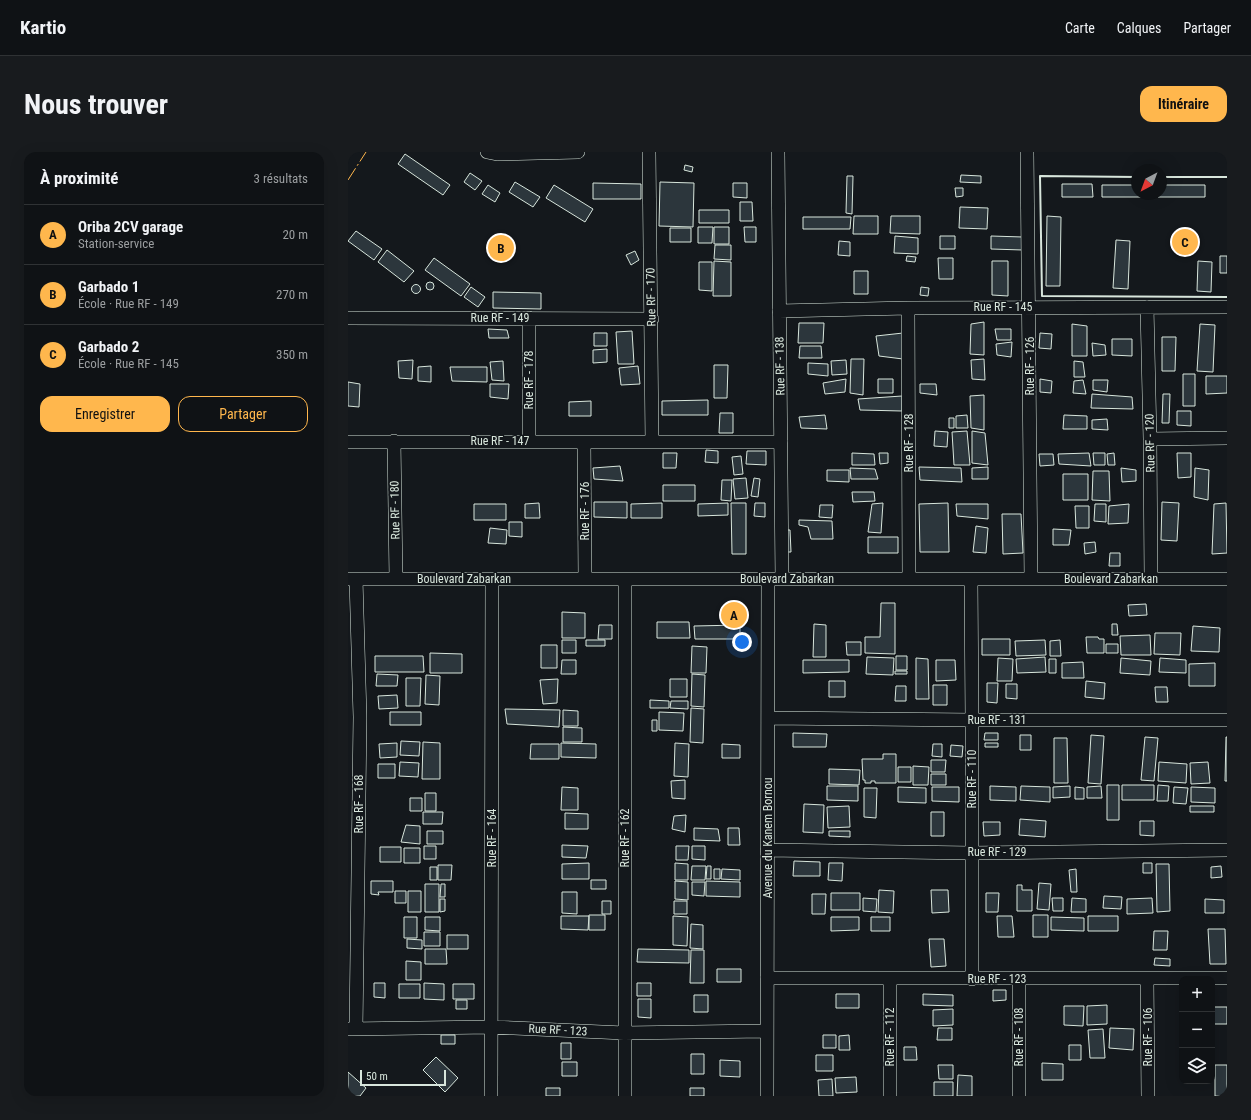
<!DOCTYPE html>
<html lang="fr">
<meta charset="utf-8">
<style>
body{margin:0;font-family:"Roboto Condensed",sans-serif;background:#181b1e;color:#f1f3f6}
.controls{position:absolute;right:12px;bottom:12px;display:grid;overflow:hidden;border-radius:8px;box-shadow:0 4px 16px #0002}
.controls button{width:36px;height:36px;display:grid;place-items:center;padding:0;border:0;border-bottom:1px solid #2f3234;background:#0f1215;color:#f1f3f6;font:20px sans-serif}
.compass{position:absolute;left:783px;top:12px;width:36px;height:36px;border-radius:50%;background:#0f1215;box-shadow:0 4px 16px #0002;rotate:221deg}
.scale{position:absolute;left:12px;bottom:10px;width:86px;box-sizing:border-box;padding-left:4px;border:2px solid #d8e6dc;border-top:0;font-size:11px;line-height:14px;white-space:nowrap;color:#d8e6dc;-webkit-text-stroke:3px #14181c;paint-order:stroke}
.you{position:absolute;left:394px;top:490px;width:14px;height:14px;margin:-10px;border:3px solid #fff;border-radius:50%;background:#1a73e8;box-shadow:0 0 0 6px #1a73e833}
.badge{display:grid;place-items:center;width:26px;height:26px;border-radius:50%;background:#ffb74d;color:#111;font-size:13px;font-weight:700}
.pin{position:absolute;translate:-50% -50%;border:2px solid #fff;box-shadow:0 1px 4px #0006}
.list{margin:0;padding:0;list-style:none}
h2{display:flex;justify-content:space-between;align-items:center;height:52px;margin:0;padding:0 16px;font-size:17px}
h2 small{font-size:13px;font-weight:400;color:#9b9ea0}
.list li{display:grid;grid-template-columns:26px 1fr auto;gap:12px;align-items:center;box-sizing:border-box;height:60px;padding:0 16px;border-top:1px solid #2f3234}
.list b{display:block;font-size:15px;white-space:nowrap}
.list p{margin:0;font-size:13px;white-space:nowrap;color:#9b9ea0}
.list em{font-size:13px;font-style:normal;color:#9b9ea0}
.actions{display:flex;gap:8px;padding:12px 16px}
.actions a{flex:1;padding:9px 0;border:1px solid #ffb74d;border-radius:12px;text-align:center;font-size:14px;color:#ffb74d}
.actions .main{background:#ffb74d;color:#111}
.icon{flex:none;width:22px;height:22px;fill:none;stroke:currentColor;stroke-width:2;stroke-linecap:round;stroke-linejoin:round}
.map{position:relative;flex:none;width:879px;height:944px;overflow:hidden;border-radius:12px}
header{display:flex;align-items:center;gap:24px;box-sizing:border-box;height:56px;padding:0 20px;background:#0f1215;border-bottom:1px solid #2f3234}
header strong{font-size:19px}
nav{display:flex;gap:22px;margin-inline-start:auto;font-size:14px}
.intro{display:flex;align-items:center;justify-content:space-between;box-sizing:border-box;height:96px;padding:0 24px}
h1{margin:0;font-size:28px}
.button{padding:10px 18px;border-radius:12px;background:#ffb74d;color:#111;font-size:14px;font-weight:700}
main{display:flex;gap:24px;padding:0 24px}
aside{flex:1;background:#0f1215;border-radius:12px;box-shadow:0 4px 16px #0002}
.map>svg:first-child{display:block}
.building{fill:#2c363c;stroke:#d8e6dc}
.lines{fill:none;stroke-linecap:round;stroke-linejoin:round}
.minor-casing{stroke:#d8e6dc;stroke-width:14}
.minor{stroke:#14181c;stroke-width:13}
.wall{stroke:#d8e6dc;stroke-width:2}
.power{stroke:#ffb74d;stroke-width:1;stroke-dasharray:14 3 2 3;stroke-linecap:butt}
.labels{text-anchor:middle;dominant-baseline:central;stroke-width:3;stroke-linejoin:round;paint-order:stroke}
.street-label{font-size:12px;fill:#d8e6dc;stroke:#14181c}
</style>
<header>
<strong>Kartio</strong>
<nav><a>Carte</a><a>Calques</a><a>Partager</a></nav>
</header>
<div class="intro"><h1>Nous trouver</h1><a class="button">Itinéraire</a></div>
<main>
<aside>
<h2>À proximité<small>3 résultats</small></h2>
<ul class="list">
<li><span class="badge">A</span><div><b>Oriba 2CV garage</b><p>Station-service</p></div><em>20 m</em></li>
<li><span class="badge">B</span><div><b>Garbado 1</b><p>École · Rue RF - 149</p></div><em>270 m</em></li>
<li><span class="badge">C</span><div><b>Garbado 2</b><p>École · Rue RF - 145</p></div><em>350 m</em></li>
</ul>
<div class="actions"><a class="main">Enregistrer</a><a>Partager</a></div>
</aside>
<div class="map">
<svg width="879" height="944" viewBox="0 0 879 944">
<rect width="100%" height="100%" fill="#14181c"/>
<!-- building -->
<path class="building" d="M57 2 102 33 95 43 50 12Z
M337 13 345 15 344 20 336 18Z
M122 21 134 29 127 38 116 30Z
M613 23 633 24V31L612 30Z
M499 24H505L504 62 498 61Z
M167 30 192 45 185 55 161 40Z
M312 30 346 31 345 75 311 74Z
M245 31 293 32V47H245Z
M385 31H399V46L385 45Z
M714 32H744L745 45H714Z
M140 33 152 41 147 50 134 42Z
M206 33 245 57 237 70 198 46Z
M754 33H789V42H801V45H754Z
M813 33H857V45H810V42H813Z
M607 36H615V44L608 45Z
M392 50H404L405 69H392Z
M612 55 640 56 639 77 611 76Z
M351 58H381V71H351Z
M506 64H530V82H505Z
M543 64H572V82L542 81Z
M699 64 713 65 712 134H698Z
M455 65H503L502 77H455Z
M350 75H365L364 91H350Z
M366 75H381V92H366Z
M396 75H408V90H397Z
M322 76H343V90H322Z
M8 79 34 97 26 108 0 89Z
M547 84 570 86V102L546 101Z
M592 84H607V97H592Z
M643 84 675 85V98L643 97Z
M768 88 782 89 780 137 765 136Z
M491 89 502 90V104L490 103Z
M367 93H383V108L366 107Z
M39 98 66 119 56 130 30 110Z
M287 99 291 108 283 113 278 103Z
M559 104 568 105 567 110 558 109Z
M872 104H879V121H872Z
M86 106 122 132 113 144 77 118Z
M590 106H605V127H591Z
M366 109 383 110V144H365Z
M644 109H660V144L644 143Z
M850 109 864 110 863 140 849 139Z
M351 110H364V139L351 138Z
M506 119H520V142H506Z
M78 134a4 4 0 1 1 8 0a4 4 0 1 1-8 0Z
M63.5 137a4.5 4.5 0 1 1 9 0a4.5 4.5 0 1 1-9 0Z
M123 135 137 145 130 155 116 145Z
M573 135 581 136 580 144 572 143Z
M145 140 193 141V157L145 156Z
M636 170V203L622 202 623 172Z
M451 171H476L475 191H450Z
M724 172 739 174V204H724Z
M852 172 867 173 865 220 849 219Z
M140 177 159 178 161 186H141Z
M647 177H663V188H649Z
M284 179 286 212H270L268 180Z
M246 181H259V194H246Z
M555 181V207L531 204 528 184Z
M692 181 704 182 703 197 691 196Z
M814 185H828L827 219H814Z
M764 187H784V204L764 203Z
M664 190 663 205 649 203 648 192Z
M744 191 757 193 758 203 745 204Z
M452 194H473L474 206H451Z
M259 197V210L245 211V198Z
M503 207H516L515 243 502 241Z
M636 207 637 228 624 227 623 208Z
M65 208 64 227 51 226 50 209Z
M498 208 499 222 484 223 483 209Z
M155 209 156 229 144 228 142 210Z
M726 209 735 210 737 225H726Z
M460 211 480 212V224L460 222Z
M366 213H380L379 246H366Z
M83 214V230L70 229V215Z
M290 214 292 232 273 233 271 216Z
M102 215H139V230L104 229Z
M835 222H847V254H835Z
M858 224H879V241L858 242Z
M498 227 497 240 477 242 475 231Z
M530 227H545V241H530Z
M692 227 704 229 703 241 692 240Z
M735 228 738 242 725 241 726 229Z
M745 228H760L759 240 745 238Z
M0 230 12 232 11 255 0 254Z
M142 232H161L160 247 142 245Z
M572 232H588L589 243 572 241Z
M744 242 784 245 785 257 743 256Z
M815 242H822L821 271H814Z
M636 243V278L623 276 622 244Z
M554 244V259L512 258 510 247Z
M360 248V263H314V249Z
M243 249V264H221V250Z
M829 259H843V274L829 273Z
M372 261H385V281H371Z
M477 263 479 277 453 276 451 265Z
M619 263 620 276H608V264Z
M716 263 739 264V277H715Z
M601 266H606V276H601Z
M759 267 760 278 744 277V268Z
M587 279 600 280 599 295 586 294Z
M619 279 622 313H606L604 280Z
M624 279 637 281 640 313 624 311Z
M358 298 370 299V311L357 310Z
M399 299H418V313L398 312Z
M315 301H329L328 316H315Z
M504 301 526 302 527 313H504Z
M531 301H540V311L532 312Z
M741 301 743 314 711 312 710 302Z
M745 301H757V313H746Z
M766 301 767 313H760L759 302Z
M829 301H843V325L830 326Z
M691 302H705L706 313 692 314Z
M393 304 395 322 386 323 384 305Z
M272 314 275 329 246 327 245 316Z
M571 315 613 316 614 330 572 328Z
M640 315V327H624V316Z
M502 316 527 317 530 327H503Z
M773 316 788 318V329L774 330Z
M847 316 861 318 860 348 846 345Z
M479 318H501V330L479 329Z
M745 319H761L762 349 744 348Z
M715 322H740V348H715Z
M398 326 400 346 387 347 385 327Z
M406 326 412 327 410 345 403 344Z
M374 328H384L383 349 373 348Z
M315 333H347V349H315Z
M504 340H526L527 349 505 350Z
M246 350H279V366L246 365Z
M814 350 831 351 829 389 813 388Z
M191 351 192 366H177V352Z
M314 351V366H283V352Z
M380 351V363L350 364V352Z
M383 351H398V402H384Z
M407 351H417V365L406 364Z
M535 351 533 381 520 380 524 352Z
M600 351 601 400H572L571 352Z
M878 351 879 401 864 402 866 352Z
M126 352H158V368H126Z
M608 352H640V367L609 364Z
M747 352H758V370L746 369Z
M781 352 780 371 760 372 761 354Z
M472 353H485L484 366 471 365Z
M727 354H741V376H728Z
M654 362H673L675 401 655 402Z
M451 368 484 369 485 387H463L460 375 451 373Z
M161 370H174V385L161 384Z
M628 374 640 376 638 401 625 400Z
M142 376 159 378 158 392 140 391Z
M705 377 723 378 721 393H705Z
M438 378H442L443 400H439Z
M520 385H550V401H520Z
M747 390 748 400 737 402 736 391Z
M762 401H772V414H761Z
M533 451H547V502L517 501V485H532Z
M798 452 799 463 781 464 780 453Z
M214 460 237 461V486H214Z
M309 470H341L342 486H309Z
M466 472 478 473V505H465Z
M764 472H769L770 483H764Z
M251 473H264V487H250Z
M392 473V487H347L346 474Z
M845 474 872 476 871 500 843 499Z
M807 481H833L832 503 806 502Z
M802 483 803 503H773L772 484Z
M738 485H750L751 487H756V501H739Z
M634 487H662V503H634Z
M214 488H228V501H214Z
M238 488H257V494H238Z
M697 488 698 503 668 504 667 489Z
M712 488 713 504H702V489Z
M498 490H513V503H499Z
M758 492H770V501H758Z
M193 493H209V516H193Z
M344 494 359 495 358 521H343Z
M82 501 114 502V521H82Z
M27 504H75L76 520H27Z
M548 504H559V518H548Z
M519 505 546 506 545 523 518 522Z
M697 505 698 520 669 521 668 507Z
M568 506 580 507 581 547H568Z
M650 506 665 507 664 529H649Z
M773 506 803 509 802 523 772 521Z
M812 506 838 508V521L811 520Z
M701 507H708V521H701Z
M214 508H228V522H213Z
M455 508H501V520L455 521Z
M588 508H607L608 528 588 529Z
M735 510 736 526H714V511Z
M867 511V534H841V512Z
M547 519H559V522H547Z
M29 522 50 523 49 534H28Z
M344 522 357 523 356 555 343 554Z
M78 523 92 524 91 553 77 552Z
M58 526H73L72 554H58Z
M210 527 209 551 195 552 192 528Z
M322 527H339V545H322Z
M481 529H497V545H481Z
M738 529 757 531 756 547 737 545Z
M639 531H650L649 551 639 550Z
M658 532H669V547L658 546Z
M585 533H599V553H585Z
M548 534H558V549H547Z
M807 535H819L820 550H808Z
M49 543 50 556 31 557 30 544Z
M302 548 321 549V556H302Z
M323 549H340V557L322 556Z
M343 556 356 557 355 591 342 590Z
M157 557 212 558 211 575 159 572Z
M215 558 230 559V574H215Z
M42 560H73V573H42Z
M311 560 336 561 335 579 311 578Z
M304 568H309V579H304Z
M215 575 234 576V590H215Z
M445 581 479 582 478 595H445Z
M637 581H650V588H636Z
M672 583H683V598H672Z
M743 583 756 584 753 632 740 631Z
M797 585 810 586 806 629 793 628Z
M878 585H879V629H877Z
M706 586H719L720 631H706Z
M53 589 72 590 71 604 52 603Z
M75 590 92 591V627H74Z
M49 591V605L32 606 31 592Z
M213 591 248 592V606L213 605Z
M327 591 341 592 340 625 326 624Z
M637 591H650V595H637Z
M183 592H211V607H182Z
M374 592 392 593V606H374Z
M585 592H594V605L584 604Z
M603 593 615 594 614 605 602 604Z
M535 602H548V631H527V629H523V631H517V628H515L514 607H535Z
M583 608H598L597 620H583Z
M52 610 71 611 70 625 51 624Z
M811 610 839 612 838 631 810 629Z
M860 610 862 631 843 632 842 611Z
M30 612H47V626H30Z
M565 614 581 615 580 633H565Z
M550 615H563V630H550Z
M481 617 512 618 511 633 481 632Z
M583 622H598V633H583Z
M337 628V647L324 646 323 629Z
M759 633H771V668H759Z
M774 633H806V648H774Z
M810 633 821 634 820 649H809Z
M479 634H510V649L479 648Z
M642 634 668 635V649L642 648Z
M673 634 702 635V650L672 648Z
M722 634V645L705 646V635Z
M753 634 754 646H739V635Z
M214 635 230 636V658H213Z
M550 635 578 636V651L550 650Z
M584 635H611V650L584 649Z
M727 635 736 636V647H727Z
M826 635 840 636 838 652 825 651Z
M843 635 867 636V651L843 650Z
M516 636H529L528 666 516 665Z
M77 641H88V659H77Z
M62 646H74V659H62Z
M456 652 476 653 475 681 455 680Z
M501 654 502 675 480 676 479 655Z
M842 654H866V660H842Z
M75 660H95L94 672H75Z
M583 660H596V684H583Z
M217 661 240 662V677H217Z
M338 663 337 680 324 677 326 664Z
M672 667 698 669 697 685 671 683Z
M792 669H806V684L792 683Z
M635 670H652V683L636 684Z
M58 673 72 674V692L53 690Z
M346 676 370 677 372 689 346 688Z
M380 676H391L392 693H380Z
M79 679H95V692H79Z
M481 679H502V685L481 684Z
M214 693 240 694 238 706 214 705Z
M76 694H88V707H76Z
M328 694H341L340 708H328Z
M344 694H357V708L344 707Z
M32 695H53V710H32Z
M56 696H72V711H56Z
M446 709 472 710V724H445Z
M241 711V727H214V712Z
M327 711 340 712V728H327Z
M481 711H495L494 729 480 728Z
M795 711H804V721H795Z
M808 712H821L822 759 809 760Z
M90 713H104L103 728H90Z
M344 714H358L357 728H343Z
M359 714H363V727H358Z
M873 714 874 725 863 726V715Z
M82 715H89V728H82Z
M366 717H372V727H366Z
M374 717 392 718V728L373 727Z
M728 717 729 740H723L721 718Z
M243 728H258V737H243Z
M23 729H45V740H30L31 743 23 742Z
M327 729 340 730V748L327 747Z
M358 729 392 730V745L358 744Z
M344 730H357L356 744 344 743Z
M691 731 703 732 701 758 689 757Z
M77 732H91V760H77Z
M93 732H97V745H92Z
M669 733H674V738H684V759H669Z
M531 738 546 739 545 761 530 760Z
M583 738H600L601 760 584 761Z
M47 739H58V751H47Z
M60 739H73V760H60Z
M214 740H229V762L214 761Z
M483 741H512V758H483Z
M638 741H651L650 760H638Z
M464 742H478L477 762H464Z
M756 744 774 745 773 757 755 756Z
M515 746 529 747 528 760 515 759Z
M704 746H715V759H705Z
M724 746 738 747V760H723Z
M804 746 805 761 779 762V747Z
M92 747H97V759L92 760Z
M857 747 876 748V761H857Z
M254 749H263V762H254Z
M326 749H339V762H326Z
M241 763H257V778H241Z
M685 763H700V785H685Z
M213 764H241L240 778 213 777Z
M325 764 340 765 339 794 325 793Z
M649 764H664L666 785H650Z
M740 764H770V779H740Z
M56 765H69V786H56Z
M77 765H92V779L77 778Z
M483 765H511V778L483 779Z
M523 765H542V779H523Z
M703 765 736 766V779L703 778Z
M343 772 355 773V797L342 796Z
M860 777H877L878 812H862Z
M806 779H820L819 798H805Z
M76 780H92V794H76Z
M99 783H120V797H99Z
M59 787 74 788V797L59 796Z
M581 787H596L598 814 583 815Z
M77 797H98L99 812H77Z
M290 797 341 798V811L289 810Z
M343 798H356V831H342Z
M807 806 822 807V814L806 813Z
M58 809 73 810V828H58Z
M369 817H393V830H369Z
M26 831H37V846L26 845Z
M76 831 96 832V848L76 847Z
M289 831H303V844H289Z
M51 832H72V846H51Z
M105 832H126V847H105Z
M645 838H658V848L645 849Z
M488 842H511V856H488Z
M575 842 605 843V854L575 853Z
M346 843H360V860H346Z
M290 847H303V866L290 865Z
M108 848H119V857H108Z
M759 853V872L739 873V854Z
M716 854H736L735 874 716 873Z
M865 855H879V872H865Z
M605 857V873L585 874V858Z
M590 876H604V888H589Z
M762 876 786 877 785 898 761 896Z
M755 877 757 906H742L740 878Z
M93 883H107V892H93Z
M475 883H488V896H475Z
M501 883 502 898H491V884Z
M213 891H223V907H213Z
M721 893H733V908H721Z
M556 895H568L569 908H556Z
M343 902H356V922H343Z
M468 903H485V919H468Z
M88 905 110 926 97 940 75 918Z
M372 908 392 909V925L372 924Z
M214 910H229V924H214Z
M694 911 715 912V928H694Z
M590 913H605V927H591Z
M867 913H879V944H867Z
M0 920 18 936 12 944H0Z
M610 923 624 924V944H609Z
M508 925 509 940 488 941 487 926Z
M484 927 485 944H471L470 928Z
M586 930H605V944H586Z
M198 936H212V944H198Z
M342 936H356V944H342Z"/>
<g class="lines">
<defs>
<path id="minor" d="M139 0 149 2 230 0
M301 0 304 290
M430 0 434 427
M679 0 683 427
M799 155 802 287 803 427
M560 156 561 427
M431 159 560 156 879 155
M0 166 304 167
M181 166V290
M802 287 879 286
M46 289 48 427
M0 290H433
M236 290 237 427
M0 427H879
M277 427V944
M623 427 624 568V827
M420 566 624 568H879
M419 698 623 701 879 698
M419 826H879
M542 826V944
M799 827 800 944
M0 877 143 875 276 881 419 879
M8 877 12 565 8 427
M143 944 144 427
M419 944 420 427
M671 944V827"/>
</defs>
<!-- minor casing -->
<use href="#minor" class="minor-casing"/>
<!-- minor -->
<use href="#minor" class="minor"/>
<!-- wall -->
<path class="wall" d="M789 25 692 24 694 144 879 145
M813 25H879"/>
<!-- power -->
<path class="power" d="M0 28 18 0"/>
</g>
<g class="labels">
<!-- street labels -->
<g class="street-label">
<text transform="translate(303 145) rotate(-91)">Rue RF - 170</text>
<text x="655" y="155">Rue RF - 145</text>
<text x="152" y="166">Rue RF - 149</text>
<text transform="translate(432 214) rotate(-91)">Rue RF - 138</text>
<text transform="translate(682 214) rotate(-90)">Rue RF - 126</text>
<text transform="translate(181 228) rotate(-90)">Rue RF - 178</text>
<text x="152" y="289">Rue RF - 147</text>
<text transform="translate(561 291) rotate(-90)">Rue RF - 128</text>
<text transform="translate(802 291) rotate(-91)">Rue RF - 120</text>
<text transform="translate(47 358) rotate(-91)">Rue RF - 180</text>
<text transform="translate(237 359) rotate(-90)">Rue RF - 176</text>
<text x="116" y="427">Boulevard Zabarkan</text>
<text x="439" y="427">Boulevard Zabarkan</text>
<text x="763" y="427">Boulevard Zabarkan</text>
<text x="649" y="568">Rue RF - 131</text>
<text transform="translate(624 627) rotate(-90)">Rue RF - 110</text>
<text transform="translate(11 652) rotate(-90)">Rue RF - 168</text>
<text transform="translate(144 686) rotate(-90)">Rue RF - 164</text>
<text transform="translate(277 686) rotate(-90)">Rue RF - 162</text>
<text transform="translate(420 686) rotate(-90)">Avenue du Kanem Bornou</text>
<text x="649" y="700">Rue RF - 129</text>
<text x="649" y="827">Rue RF - 123</text>
<text transform="translate(210 878) rotate(3)">Rue RF - 123</text>
<text transform="translate(542 885) rotate(-90)">Rue RF - 112</text>
<text transform="translate(671 885) rotate(-90)">Rue RF - 108</text>
<text transform="translate(800 885) rotate(-90)">Rue RF - 106</text>
</g>
</g>
</svg>
<div class="controls">
<button>+</button>
<button>−</button>
<button><svg class="icon" aria-label="layers" viewBox="0 0 24 24"><path d="M12 4l9 5-9 5-9-5zM3 14l9 5 9-5"/></svg></button>
</div>
<svg class="compass" viewBox="-18 -18 36 36"><path d="M0-13l5 13h-10z" fill="#e53935"/><path d="M0 13l5-13h-10z" fill="#9b9ea0"/></svg>
<div class="scale">50 m</div>
<div class="you"></div>
<div class="pin badge" style="left:386px;top:463px">A</div>
<div class="pin badge" style="left:153px;top:96px">B</div>
<div class="pin badge" style="left:837px;top:90px">C</div>
</div>
</main>
